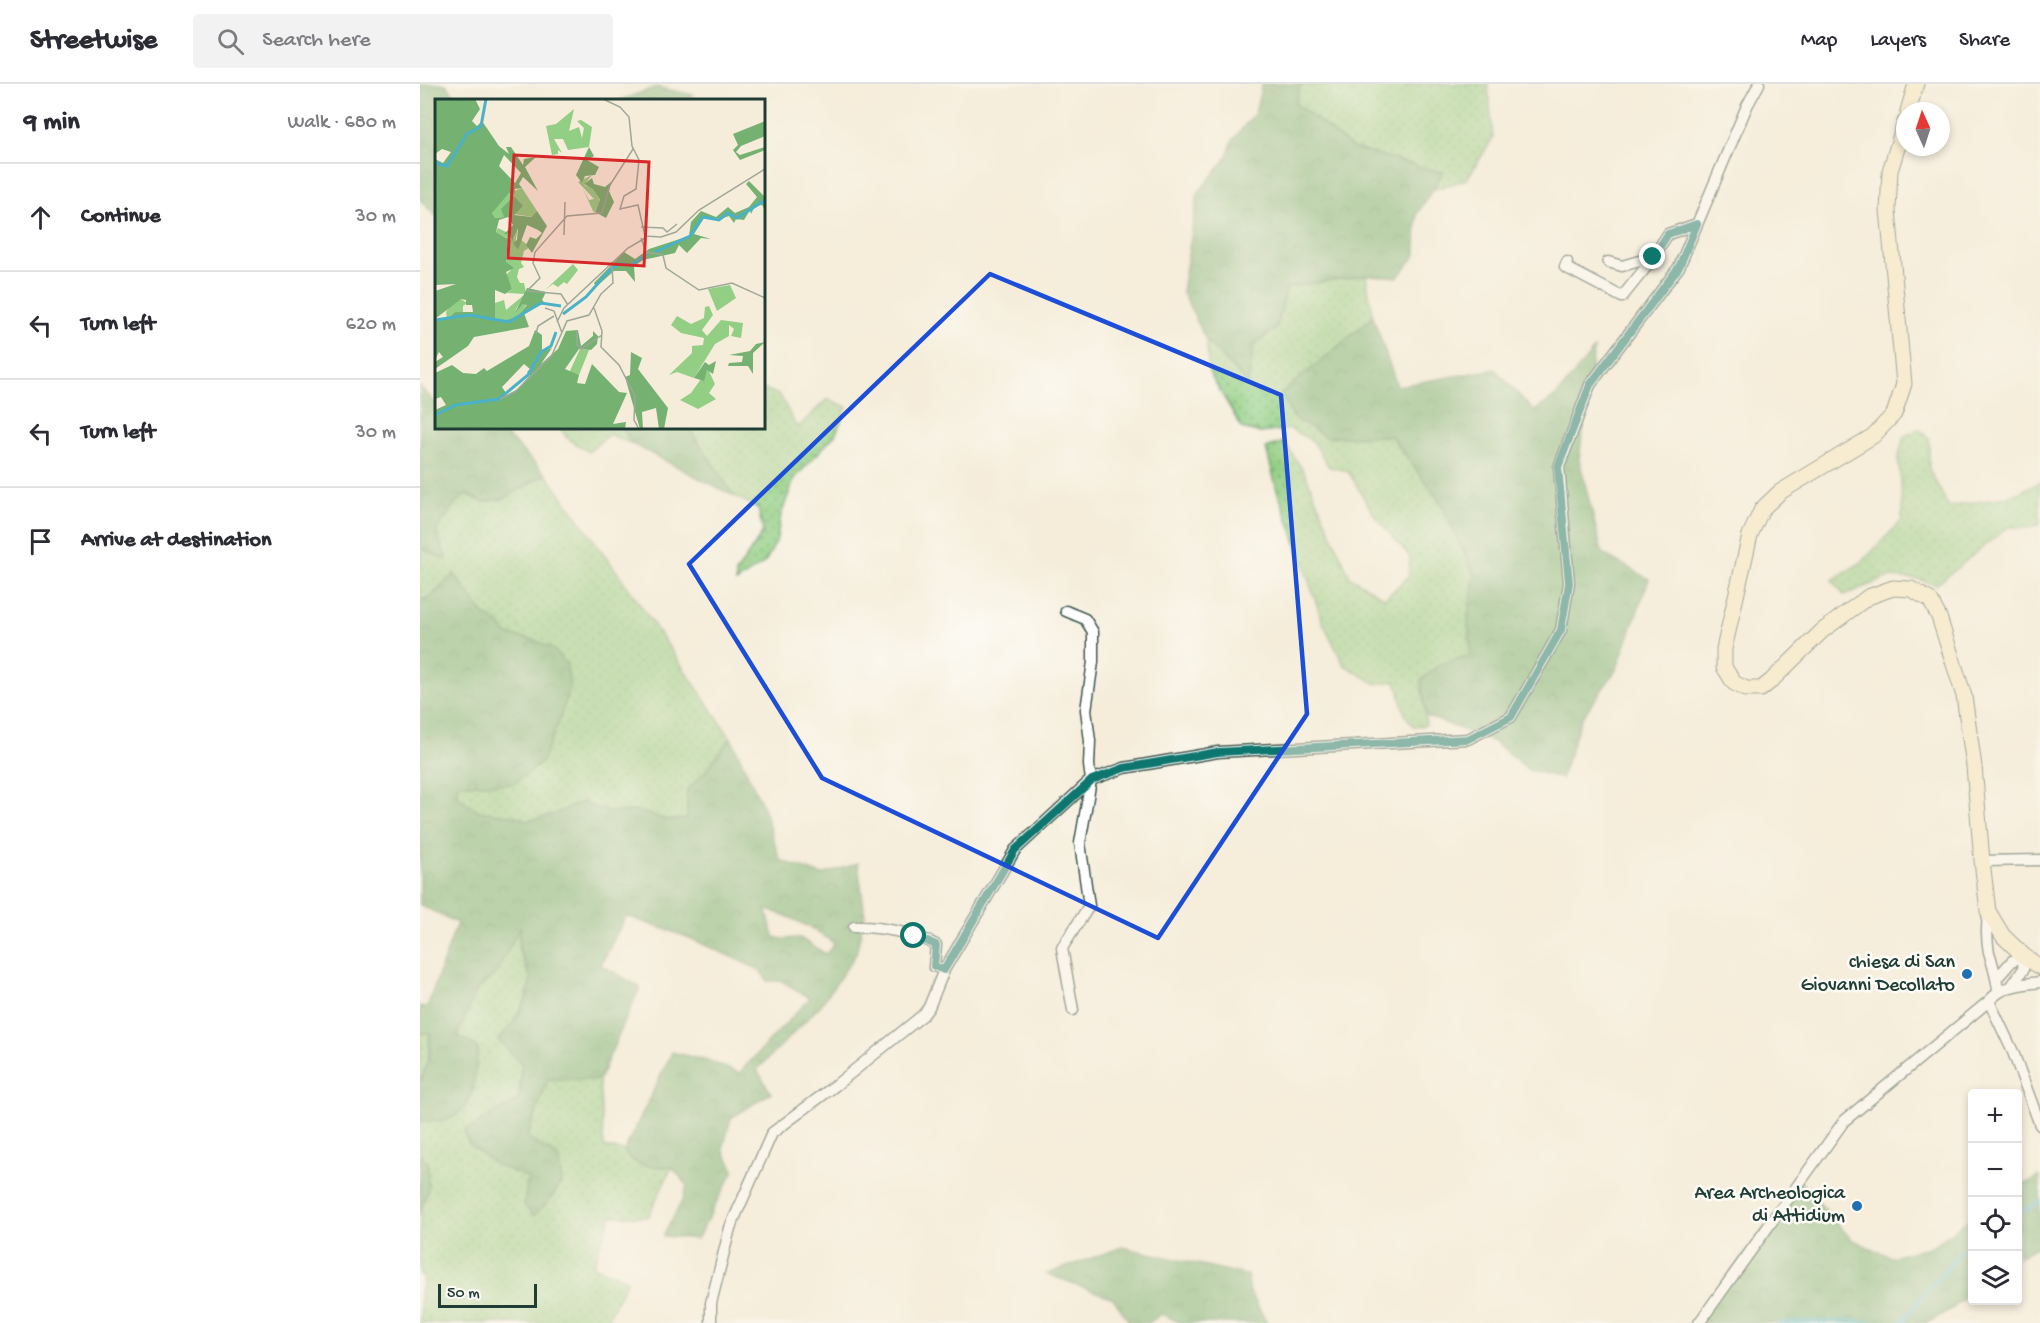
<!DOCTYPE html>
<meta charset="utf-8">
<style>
body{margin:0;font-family:"Gochi Hand",sans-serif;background:#f2f2f3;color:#2b2b33}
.controls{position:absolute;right:18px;bottom:18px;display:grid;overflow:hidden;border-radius:6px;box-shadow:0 3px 9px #0003}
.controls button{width:54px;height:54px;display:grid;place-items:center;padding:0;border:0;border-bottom:2px solid #e1e1e2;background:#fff;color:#2b2b33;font:30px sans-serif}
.compass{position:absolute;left:1476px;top:18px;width:54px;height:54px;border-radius:50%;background:#fff;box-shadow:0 3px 9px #0003;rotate:357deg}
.scale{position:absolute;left:18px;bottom:15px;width:99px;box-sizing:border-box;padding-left:6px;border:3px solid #1f3d34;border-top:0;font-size:16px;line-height:21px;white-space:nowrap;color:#1f3d34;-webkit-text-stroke:4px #fdfcf7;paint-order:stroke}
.stop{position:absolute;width:18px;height:18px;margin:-14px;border:4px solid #0f766e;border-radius:50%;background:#fff}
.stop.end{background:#0f766e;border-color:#fff;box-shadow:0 2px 6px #0008}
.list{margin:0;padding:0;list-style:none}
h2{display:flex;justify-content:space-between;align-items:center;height:78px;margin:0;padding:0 24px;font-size:26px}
h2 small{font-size:20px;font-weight:400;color:#7c7c81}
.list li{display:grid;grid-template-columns:39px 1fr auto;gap:18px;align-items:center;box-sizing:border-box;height:108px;padding:0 24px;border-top:2px solid #e1e1e2}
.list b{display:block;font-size:22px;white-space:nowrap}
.list em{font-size:20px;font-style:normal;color:#7c7c81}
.icon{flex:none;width:33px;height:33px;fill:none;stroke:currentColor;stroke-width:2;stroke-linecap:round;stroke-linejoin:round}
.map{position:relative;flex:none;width:1620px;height:1239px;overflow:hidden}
header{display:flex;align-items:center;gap:36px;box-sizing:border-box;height:84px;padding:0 30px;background:#fff;border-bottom:2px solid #e1e1e2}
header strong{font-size:28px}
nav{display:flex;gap:33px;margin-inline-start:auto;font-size:21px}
.search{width:420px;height:54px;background:#f2f2f3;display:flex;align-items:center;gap:15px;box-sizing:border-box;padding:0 21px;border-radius:6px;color:#7c7c81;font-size:22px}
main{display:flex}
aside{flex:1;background:#fff}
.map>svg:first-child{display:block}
.grass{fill:url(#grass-dots);stroke:#58865c;stroke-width:1.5}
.forest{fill:url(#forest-crowns);stroke:#4a7752;stroke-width:1.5;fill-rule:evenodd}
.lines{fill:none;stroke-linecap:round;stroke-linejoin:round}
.stream{stroke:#49b2c8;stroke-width:4}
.minor-casing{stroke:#3f574d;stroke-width:13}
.secondary-casing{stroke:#3f574d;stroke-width:17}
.minor{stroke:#fff;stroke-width:10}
.secondary{stroke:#f8e8c3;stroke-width:15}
.route{stroke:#0f766e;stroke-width:8}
.marked{fill:none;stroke:#1d4ed8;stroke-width:4.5;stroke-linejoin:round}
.poi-dot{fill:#1f6fb2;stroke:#fdfcf7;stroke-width:2}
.labels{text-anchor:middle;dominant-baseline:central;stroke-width:5;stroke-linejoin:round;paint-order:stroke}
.poi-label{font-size:20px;fill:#1f3d34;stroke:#fdfcf7;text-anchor:end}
.inset-river{fill:none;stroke:#49b2c8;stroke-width:3}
.inset-road{fill:none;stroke:#9fa798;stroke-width:1.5}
.view{fill:#d62828;fill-opacity:0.15;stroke:#d62828;stroke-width:3}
.inset-edge{fill:none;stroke:#1f3d34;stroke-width:3}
</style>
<header>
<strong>Streetwise</strong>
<div class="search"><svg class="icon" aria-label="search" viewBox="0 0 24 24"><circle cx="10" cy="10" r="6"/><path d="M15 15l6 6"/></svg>Search here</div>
<nav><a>Map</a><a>Layers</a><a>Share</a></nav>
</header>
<main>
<aside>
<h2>9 min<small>Walk · 680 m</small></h2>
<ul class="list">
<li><svg class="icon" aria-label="ahead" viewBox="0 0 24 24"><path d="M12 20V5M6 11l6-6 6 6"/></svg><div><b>Continue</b></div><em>30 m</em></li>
<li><svg class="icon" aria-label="left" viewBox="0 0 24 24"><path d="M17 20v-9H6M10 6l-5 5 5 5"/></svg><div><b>Turn left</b></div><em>620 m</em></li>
<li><svg class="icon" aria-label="left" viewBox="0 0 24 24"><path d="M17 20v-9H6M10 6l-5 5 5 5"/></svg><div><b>Turn left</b></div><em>30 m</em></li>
<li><svg class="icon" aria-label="arrive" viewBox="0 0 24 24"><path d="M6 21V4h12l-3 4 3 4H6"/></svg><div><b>Arrive at destination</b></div></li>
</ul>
</aside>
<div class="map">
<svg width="1620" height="1239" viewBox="0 0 1620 1239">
<defs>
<pattern id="grass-dots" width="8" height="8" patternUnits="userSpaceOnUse" patternTransform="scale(1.5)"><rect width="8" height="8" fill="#92ce83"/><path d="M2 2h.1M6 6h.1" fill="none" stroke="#77a86c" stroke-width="1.8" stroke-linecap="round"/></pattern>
<pattern id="forest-crowns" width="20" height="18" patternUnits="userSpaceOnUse" patternTransform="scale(1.5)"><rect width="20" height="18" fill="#75b171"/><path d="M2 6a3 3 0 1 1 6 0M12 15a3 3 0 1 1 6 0" fill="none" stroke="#5f915e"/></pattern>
</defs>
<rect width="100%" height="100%" fill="#fdfcf7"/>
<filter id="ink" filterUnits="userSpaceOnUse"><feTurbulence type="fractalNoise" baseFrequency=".0167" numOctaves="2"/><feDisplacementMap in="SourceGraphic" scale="12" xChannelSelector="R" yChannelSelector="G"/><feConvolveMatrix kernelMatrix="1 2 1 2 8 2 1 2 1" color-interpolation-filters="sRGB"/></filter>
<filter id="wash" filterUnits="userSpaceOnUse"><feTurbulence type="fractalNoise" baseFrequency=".008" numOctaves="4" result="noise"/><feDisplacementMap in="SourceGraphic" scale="24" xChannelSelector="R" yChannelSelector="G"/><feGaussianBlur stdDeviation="1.35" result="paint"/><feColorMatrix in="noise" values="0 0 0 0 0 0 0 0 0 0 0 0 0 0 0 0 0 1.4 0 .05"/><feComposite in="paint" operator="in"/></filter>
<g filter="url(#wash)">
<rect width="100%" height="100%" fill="#f5edda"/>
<!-- grass -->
<path class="grass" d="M881 0H1068L1073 54 1047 95 1012 106 1023 89 933 64 875 19Z
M946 191 953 233 861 310 906 353 971 352 1021 419 1055 492 1048 534 1051 571 1019 581 1001 596 1006 641 994 643 985 631 976 597 956 600 924 581 903 539 867 432 857 406 846 364 864 358 885 389 930 493 965 514 988 493 990 473 954 431 928 387 909 383 893 357 870 345 840 349 822 344 789 288 786 256 827 299 834 260 856 245 867 203Z
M344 305 360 311 377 344 407 315 427 323 415 351 374 395 361 431 356 458 345 478 316 498V489L343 448 338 424 314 412 269 344H344Z
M140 344H202L214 361 189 350 169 368 147 354Z
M1499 345 1509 354V385L1529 423 1591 412 1620 398V440L1610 444 1588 443 1516 501 1497 495 1469 493 1424 511 1412 496 1442 478 1482 436 1481 397 1478 375 1484 352Z
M126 390 210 506 311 654 285 688 267 706V735L249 736 216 727 188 728 162 718 132 731 107 737 101 733 59 727 36 711 38 700H93L115 556 88 551 77 538 64 531 35 491 12 512 0 516V464L27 476 16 447 35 420 46 410 63 418 85 414Z
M101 839 98 864 111 895 106 913 92 942 78 956 102 980 99 1016 44 1047 75 1079 108 1094 104 1121 138 1073 107 1054 128 994 179 996 184 1063 204 1067C215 1084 234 1082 252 1083L228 1133 191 1132 173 1182 207 1196 186 1239H0V1210L3 1194 0 1191V1131L8 1105V1080L0 1071V1034L2 1037 54 1006 53 993 58 965 55 961 37 952 57 906 76 889Z
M0 949H9C11 967 8 982 0 998Z"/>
<!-- forest -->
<path class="forest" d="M0 0H26L38 16H16V132L0 116Z
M842 0H881L875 19 933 64 1023 89 997 130 996 171 978 193 946 191 867 203 856 245 834 260 828 300 786 256 762 207 778 109 805 76 813 56 835 29Z
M237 3 273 11 267 16H200Z
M953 233 977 302 1075 285 1114 327 1137 311 1174 265 1159 375 1182 469 1229 495 1197 585 1161 635 1141 694 1109 686 1074 658 1006 632 1001 596 1019 581 1051 571 1048 534 1055 491 1021 419 971 352 906 353 873 333 861 310Z
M0 303 16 319V344H84L83 348 126 390 85 414 63 418 46 410 35 420 16 447 27 476 0 464Z
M202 344H269L314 412 214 361Z
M34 490 64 531 77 538 88 551 115 556 134 566 147 580 150 604 138 640 121 679 93 700H38L36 711 59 727 101 733 107 737 132 731 162 718 188 728 216 727 248 736 267 735V706L285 688 311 654 343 723 360 776 402 791 438 779 445 831 436 870 401 921 337 986 351 1009 311 1034 303 1065 314 1086 277 1155 243 1152 263 1115 267 1101 252 1083C234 1083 215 1084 204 1067L252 968 289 977 319 989 390 914 362 897H347L340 886 267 853 206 832 181 881 220 903 179 996 128 995 107 1054 138 1073 142 1097 131 1115 114 1132 104 1121 108 1094 75 1080 49 1060 44 1047 99 1016 102 980 78 956C91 943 114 913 110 893 105 870 95 872 100 843L76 889 57 906 37 952 55 961 58 965C54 989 57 1022 31 1034 24 1038 10 1036 2 1037L0 1034V998L4 990 11 965 9 949H0V922L7 923 37 839 0 821V516L12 512ZM346 826C362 828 402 848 414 860L406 870 380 854 363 855 355 853C350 844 350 834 346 826Z
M0 1071 8 1080V1105L0 1131Z
M1620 1092V1161L1598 1174V1104Z
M1377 1093 1431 1155 1471 1173 1513 1162 1552 1133V1208L1533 1224 1507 1239H1271L1362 1122Z
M702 1163 827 1191 830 1208 847 1239H761L741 1230 729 1239H710L693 1214 627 1190Z"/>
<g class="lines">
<!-- stream -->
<path class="stream" d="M1598 1129 1620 1118
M1360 1239 1436 1237 1457 1239
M1481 1239 1540 1169 1552 1160"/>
</g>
</g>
<g filter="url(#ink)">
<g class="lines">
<defs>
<path id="minor" d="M1147 178 1145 183 1202 213 1227 182 1248 150 1277 140
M1188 178 1202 182 1233 173
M646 527 665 535 673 548V578L666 626 670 657 669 681 671 696 660 759 669 822 642 864 653 926
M1562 777 1620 776
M1568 828C1567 842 1566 854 1569 868 1573 882 1577 893 1578 907
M434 843C459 842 494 849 516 861L514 882 524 886
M1577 894 1592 877 1604 872 1603 886 1591 903
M1569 917 1593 968 1620 1041
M291 1239V1219L310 1144 352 1049 416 1001 503 931 509 923 524 886 595 766 671 696 704 684 798 668 1048 655 1091 633 1141 546 1149 499 1139 383 1170 301 1259 183 1327 22 1339 0
M1279 1239 1424 1037 1569 917C1583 901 1599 901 1620 898"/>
<path id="secondary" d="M1488 27 1496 0
M1485 38 1470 87 1468 126 1484 300 1474 330 1453 352 1360 408 1342 425 1330 451 1304 565V583L1314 599 1326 605H1341L1351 597 1402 547 1448 513 1473 504 1491 505 1510 516 1519 533 1544 612 1554 682 1562 777 1568 827 1583 852 1604 872 1620 883"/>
</defs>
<!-- minor casing -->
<use href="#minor" class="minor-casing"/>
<!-- secondary casing -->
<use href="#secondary" class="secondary-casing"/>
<!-- minor -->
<use href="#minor" class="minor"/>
<!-- secondary -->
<use href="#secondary" class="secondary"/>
</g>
</g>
<g class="lines" filter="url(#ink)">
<!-- route -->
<path class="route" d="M494 852 516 861 514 882 524 886 595 766 672 696 704 684 798 668 1048 655 1091 633 1141 546 1149 499 1138 383 1170 301 1259 183 1277 140 1248 150 1233 173"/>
</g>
<!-- marked area -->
<path d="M0 0H1620V1239H0ZM570 190 861 311 887 630 738 854 402 694 269 480Z" fill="#f5edda" fill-opacity=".55" fill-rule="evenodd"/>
<path class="marked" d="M570 190 861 311 887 630 738 854 402 694 269 480Z"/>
<!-- markers -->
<g class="poi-dot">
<circle cx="1547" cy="890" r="6"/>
<circle cx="1437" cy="1122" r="6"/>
</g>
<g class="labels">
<!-- poi labels -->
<g class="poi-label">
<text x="1535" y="879">chiesa di San<tspan x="1535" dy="23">Giovanni Decollato</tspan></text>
<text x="1425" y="1110">Area Archeologica<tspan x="1425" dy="23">di Attidium</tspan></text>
</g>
</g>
<!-- overview -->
<g transform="translate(15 15)">
<rect width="330" height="330" fill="#f5edda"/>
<path d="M139 10 134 32 144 28 147 39 149 29 142 22 146 21 157 28 154 48 133 51 128 40H119L127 54 123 51V55L117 56 111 27 121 25ZM59 67 71 84 70 86 45 72ZM157 76 149 86 158 89 165 102 159 114 148 90 154 101 159 100 143 83ZM87 89 102 112 98 118 78 115 84 102 73 103 69 118 60 119 57 114 61 105 74 94ZM83 126 80 146 83 151 85 140 95 148 89 152 86 164 89 168 84 170 82 178 85 184H89L91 194 80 212 89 204 92 205 82 219 68 222 60 219V204L69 201 71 211 90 195 72 194 77 190 71 176 76 171 71 163 74 146 72 139 61 133 63 129 75 135 73 141 79 140ZM138 165 143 171 132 185 129 183 123 188 118 185 110 191ZM295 186 301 199 282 212 273 190ZM26 200 32 204 28 207V214L20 213 12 220 11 213 16 204ZM274 207 278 216 267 231 272 237 286 221 308 224 306 239 296 237 299 230 294 226V237L280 245 259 279 242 273 234 276 257 254V247L268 246 269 239 246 234 236 226 242 217 256 225 269 219 270 208ZM145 250 154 251 144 276 134 274ZM273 270 280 285 274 294 281 300 263 310 245 301 256 294Z" fill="#92ce83"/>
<path d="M0 0H40L45 10 37 22 42 27 47 22 64 47 74 55 71 48H76L88 66 89 60 101 58 90 68 103 92 88 78 84 85 87 89 80 90 79 96 74 94 57 114 60 119 69 118 66 110 79 97 88 107 79 116 97 118 102 112 112 127 97 154 91 146 95 138 101 140 107 134 103 131 92 126 83 151 78 144 82 141 83 129 77 143 75 135H69L78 126 73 118 64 121 61 133 73 140 71 163 79 169 71 173 77 190 70 195 60 191V219L68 222 82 218 92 206 88 205 80 214 92 189 111 193 107 201 110 204 89 214 94 228 39 238 33 247 0 270V263L8 258 4 253 0 261V221L12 220 20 213H38L37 206H31V201L26 200 0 220V192L21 185 0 186V60L8 64 16 53 7 50 0 55ZM69 56 86 74 80 84 64 67ZM330 22V37L306 47 301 53 305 56 330 48V51L305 61 298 51 303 46 298 35ZM154 48 159 57 152 61 164 68 160 76 150 77 147 84 141 76ZM157 79 159 85 170 88 176 83 174 92 179 103 171 119 160 113 165 101 158 90 149 85ZM314 82 330 98V111L327 106 320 107 316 115 315 111 309 121 301 120 299 124 294 117 282 121 269 119 259 135 276 140 266 139 252 154 244 146 240 154 208 161 199 167 200 183 191 172H179L161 188 159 184 189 153 200 160 214 150 254 137 256 123 266 112 281 118 293 108 300 114 314 108 322 98 311 85ZM100 231 107 236V252L117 249 106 265 123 250 131 232 143 231 146 247 158 237V232L163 237 162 245 156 251 144 250 130 270 144 276 142 284 150 285 157 265 184 293 192 294 178 325 191 323 190 330H0V311L11 306 6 298 0 300V274L17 266 28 274 41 275 49 269 52 272 94 247ZM89 265 95 270 92 273 95 276 83 290 66 299 71 294 67 288ZM330 243 318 254V275L313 267H293L294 264 307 263 308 257 294 256 315 252 321 245ZM196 253 207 259 203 270 233 309 229 330H224L221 309 207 313 208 330H205L190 278 195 276ZM281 262 278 275 272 271 269 282 259 279 270 263 274 266Z" fill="#75b171" fill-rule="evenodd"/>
<path class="inset-river" d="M0 64 12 67 32 35 46 27 51 0M220 153 255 137 268 118 284 121 293 114 302 119 330 101M128 215 151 198 175 171 184 165 197 166 212 155M0 221 34 216 74 223 106 204 126 207M0 316 21 306 64 300 93 276 106 253 116 247 121 233"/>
<path class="inset-road" d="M168 0 185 8 194 18 197 47 204 61 201 90 189 97 185 110 203 106 210 137 226 138 241 133 264 111 330 70M206 128 228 129 232 133 242 125M129 136 130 103M206 139 211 153 228 156 231 169 264 191 297 184 330 199M133 206 126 195 92 192 105 179 98 164 100 153 132 117 167 114 175 86 198 50M110 209 119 212 127 234M159 209 167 232 166 248 184 266 200 297 199 321 204 330M122 223 129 209 193 149 212 138M142 231V246L146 250 167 236M101 235 103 227 119 217M65 300 80 293 117 256 132 222 154 216 166 195 178 184 177 167"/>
<path class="view" d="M79 56 214 63 209 167 73 159Z"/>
<rect width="330" height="330" class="inset-edge"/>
</g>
</svg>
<div class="controls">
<button>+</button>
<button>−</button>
<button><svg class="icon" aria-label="locate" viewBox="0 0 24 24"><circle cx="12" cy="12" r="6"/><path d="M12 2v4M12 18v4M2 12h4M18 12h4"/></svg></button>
<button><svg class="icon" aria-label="layers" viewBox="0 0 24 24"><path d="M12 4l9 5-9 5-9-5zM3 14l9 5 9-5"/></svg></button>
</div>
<svg class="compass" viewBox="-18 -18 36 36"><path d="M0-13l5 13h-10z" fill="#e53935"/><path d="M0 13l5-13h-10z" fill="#7c7c81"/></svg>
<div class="scale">50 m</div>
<div class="stop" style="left:494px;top:852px"></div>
<div class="stop end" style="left:1233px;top:173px"></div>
</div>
</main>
